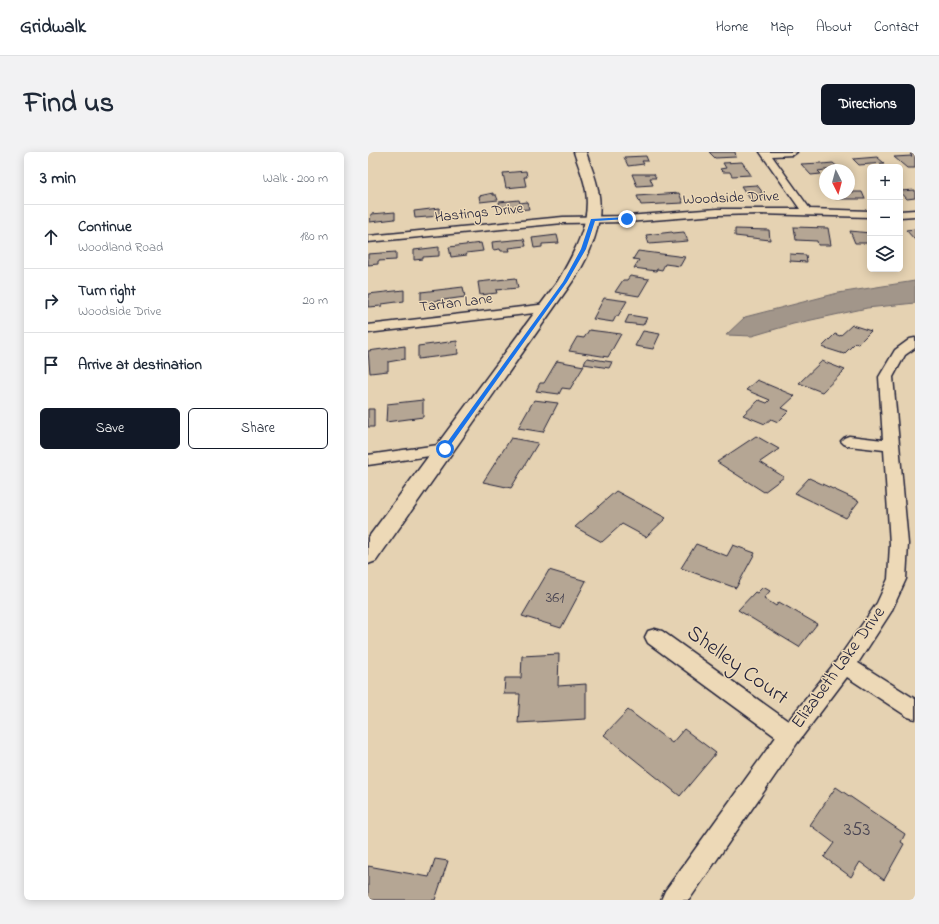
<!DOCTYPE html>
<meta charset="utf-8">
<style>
body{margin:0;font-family:"Indie Flower",sans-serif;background:#f2f2f3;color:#1f2937}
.controls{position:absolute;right:12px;top:12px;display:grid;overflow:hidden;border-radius:6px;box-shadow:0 2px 10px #0003}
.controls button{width:36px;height:36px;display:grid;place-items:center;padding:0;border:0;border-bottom:1px solid #e0e1e3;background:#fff;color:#1f2937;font:20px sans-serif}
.compass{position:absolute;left:451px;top:12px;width:36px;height:36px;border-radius:50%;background:#fff;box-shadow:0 2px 10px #0003;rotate:174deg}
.stop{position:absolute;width:12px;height:12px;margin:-9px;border:3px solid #1a73e8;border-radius:50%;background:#fff}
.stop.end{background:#1a73e8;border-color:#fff;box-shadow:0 1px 4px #0008}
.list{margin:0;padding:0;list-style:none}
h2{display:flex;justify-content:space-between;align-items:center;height:52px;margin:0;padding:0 16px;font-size:17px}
h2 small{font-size:13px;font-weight:400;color:#747a83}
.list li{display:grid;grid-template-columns:26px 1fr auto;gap:12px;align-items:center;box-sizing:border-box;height:64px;padding:0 16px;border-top:1px solid #e0e1e3}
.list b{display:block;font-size:15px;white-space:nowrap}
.list p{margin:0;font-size:13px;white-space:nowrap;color:#747a83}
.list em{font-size:13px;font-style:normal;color:#747a83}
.actions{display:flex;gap:8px;padding:12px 16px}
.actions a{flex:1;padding:9px 0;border:1px solid #111827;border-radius:6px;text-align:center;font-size:14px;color:#111827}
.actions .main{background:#111827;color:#fff}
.icon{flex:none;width:22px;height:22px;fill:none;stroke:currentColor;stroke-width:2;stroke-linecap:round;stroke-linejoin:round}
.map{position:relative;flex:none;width:547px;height:748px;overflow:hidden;border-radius:6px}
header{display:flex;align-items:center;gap:24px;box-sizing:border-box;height:56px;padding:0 20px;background:#fff;border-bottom:1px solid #e0e1e3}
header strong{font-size:19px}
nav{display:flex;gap:22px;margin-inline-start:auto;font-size:14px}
.intro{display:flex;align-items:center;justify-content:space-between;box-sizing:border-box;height:96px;padding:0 24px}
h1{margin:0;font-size:28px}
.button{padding:10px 18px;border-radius:6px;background:#111827;color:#fff;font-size:14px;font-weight:700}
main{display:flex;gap:24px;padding:0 24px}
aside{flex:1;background:#fff;border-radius:6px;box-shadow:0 2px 10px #0003}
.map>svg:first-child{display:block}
.water{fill:#a2968a;stroke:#6f686a}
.building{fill:#b5a694;stroke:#22223b}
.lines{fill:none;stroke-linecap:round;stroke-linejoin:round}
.minor-casing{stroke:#22223b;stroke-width:3}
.secondary-casing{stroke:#22223b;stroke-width:3}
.minor{fill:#edd9b7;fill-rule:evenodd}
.secondary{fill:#edd9b7;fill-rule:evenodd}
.route{fill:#1a73e8}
.labels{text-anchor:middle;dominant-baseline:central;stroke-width:3;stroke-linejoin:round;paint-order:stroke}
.far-street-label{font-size:15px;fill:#22223b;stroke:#edd9b7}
.number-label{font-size:16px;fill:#474351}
.street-label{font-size:18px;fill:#22223b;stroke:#edd9b7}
.near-number-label{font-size:19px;fill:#474351}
.near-street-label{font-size:22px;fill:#22223b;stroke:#edd9b7}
</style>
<header>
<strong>Gridwalk</strong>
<nav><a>Home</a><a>Map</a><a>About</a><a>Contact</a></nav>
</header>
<div class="intro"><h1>Find us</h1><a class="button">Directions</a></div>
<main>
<aside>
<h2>3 min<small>Walk · 200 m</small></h2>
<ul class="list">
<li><svg class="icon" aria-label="ahead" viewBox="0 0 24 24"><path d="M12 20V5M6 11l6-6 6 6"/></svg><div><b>Continue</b><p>Woodland Road</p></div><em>180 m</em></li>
<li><svg class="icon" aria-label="right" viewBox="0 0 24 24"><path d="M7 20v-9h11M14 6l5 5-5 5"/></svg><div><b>Turn right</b><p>Woodside Drive</p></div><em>20 m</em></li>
<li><svg class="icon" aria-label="arrive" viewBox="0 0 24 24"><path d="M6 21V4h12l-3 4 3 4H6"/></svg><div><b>Arrive at destination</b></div></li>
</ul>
<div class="actions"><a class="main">Save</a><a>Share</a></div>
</aside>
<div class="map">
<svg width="547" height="748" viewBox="0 0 547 748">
<rect width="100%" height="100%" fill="#e5d2b2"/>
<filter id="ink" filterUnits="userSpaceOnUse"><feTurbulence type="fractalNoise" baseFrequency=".025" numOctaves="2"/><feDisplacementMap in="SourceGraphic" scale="8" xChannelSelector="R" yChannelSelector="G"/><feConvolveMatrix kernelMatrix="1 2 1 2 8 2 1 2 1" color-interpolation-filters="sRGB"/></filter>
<g filter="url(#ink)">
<!-- water -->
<path class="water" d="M547 129V151L499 156 425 172 384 184 358 183 377 165 470 141Z"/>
<!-- building -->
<path class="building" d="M341 0H367L368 5 347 6Z
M547 1V16H539L526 5 544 4 542 2Z
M278 4 280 9H274L276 12 260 14 256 5Z
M509 5 516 11 491 13 485 7Z
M374 10 383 23 364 24 362 20H355L352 17 358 16 355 11Z
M453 11 454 12 465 11 472 17 457 18 450 19 453 22 443 23 433 12Z
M158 19 159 25H156L158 34 138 36 135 21Z
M264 22H286L288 26H282L285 33 269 34Z
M389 33 395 41H392L396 46 382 47 373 34Z
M547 38V46L539 47 532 39Z
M481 40H494L497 47H467L465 42H481Z
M125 41V43H128L130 48 112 50 111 44Z
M311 41 315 51 273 53 269 44Z
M151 48 152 51 159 50 161 57 137 59 136 55 132 56 131 50Z
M71 56 72 64 47 66 46 59Z
M27 60V67L2 70 3 62Z
M426 75 460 76 463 93H450L449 89 428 88Z
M367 77 401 78 402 88 367 84Z
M547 77V88L538 78Z
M482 79 502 81V91H487Z
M304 80 305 81 316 80 320 89 281 92 278 83Z
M189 83 191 91 174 92V95L166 96 164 86Z
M156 87 158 94 141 96 142 99H133L132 97 125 98 124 90Z
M113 91 115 99 98 101 99 103 83 105 81 95Z
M71 95V104L55 105V107L46 108V98Z
M270 99 317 105 312 114 297 112 294 118 289 117 288 119 266 116 271 108 265 107Z
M28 100V108L10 109V112L0 113V102Z
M422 102 438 103 439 110 422 109Z
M262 124 281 127 271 144 247 140 255 128H259Z
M148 126 150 136 128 138 129 141 112 143 110 130Z
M95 135 97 145 53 151V140Z
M36 138V149L14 152V154L0 155V142Z
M236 146 259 149 250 164H248L245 170 225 167Z
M261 163 279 166 275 173 257 171Z
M484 173 503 179 490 192 487 191 476 202 454 195 467 182 472 184Z
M221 178 253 182 240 205 201 199 209 185 216 186Z
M275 179 292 182 285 197 267 194Z
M89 189 90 202 50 207V194Z
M37 194V207L20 210V219L2 221 0 199Z
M219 206 244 210 241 216 216 212Z
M189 209 216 214 202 237 194 236 191 242 168 239 172 231H176Z
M454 209 477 218 454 240 431 231Z
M389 228 427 244 414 256 421 259 410 270 403 267 397 272 375 263 391 248 399 251 402 248 378 238Z
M55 248V265L18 270 19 252Z
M166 248 190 251 175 280 150 276Z
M0 257H6V275H0Z
M388 284 411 297 392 310 416 325 396 340 349 310Z
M143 286 170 291 143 336 115 330Z
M441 326 491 349 478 366 427 341Z
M248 339 298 366 278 385 254 372 234 390 207 375Z
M328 392 359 404 365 393 387 401 368 436 313 416Z
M181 418 218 429 193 476 154 464Z
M395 435 402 439 396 446 408 454 411 450 449 472 431 495 370 458 387 440 389 441Z
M191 502 190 534 218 532V567L150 571 152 542H136L137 526H153L154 504Z
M260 558 304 591 316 577 348 601 312 644 236 583Z
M468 635 537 682 533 690 536 692 516 728 492 710 483 725 456 705 466 691 442 673Z
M67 707 80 709 67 748H0V714L61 725Z"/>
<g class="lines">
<defs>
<path id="minor" d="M392 0H429L425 3 404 4 442 57 502 59V65L391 62 349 63 259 70 195 71 0 90V84L195 65 259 64 349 57H432Z
M547 58V64L532 65V59Z
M179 152 183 153 185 156 183 159 0 181V173Z
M547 186V196L537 203 525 225 540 392 538 427 523 460 490 511 547 547V567L540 565 479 525 430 590 321 748H293L297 739 408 585 280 491 277 485 280 479 287 477 294 479 420 569 470 507 509 451 520 427 522 392 516 298 481 294 476 292 473 289 476 286 481 284 515 288 511 225 527 198 542 187Z
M77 292 82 293 85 297 82 301 0 313V303Z"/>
<path id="secondary" d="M206 0H218C222 13 228 25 230 38 237 71 221 107 202 133L8 409 0 412V386L190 129C206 101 223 72 218 39 216 26 210 13 206 0Z"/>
</defs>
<!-- minor casing -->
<use href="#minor" class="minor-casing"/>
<!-- secondary casing -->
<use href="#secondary" class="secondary-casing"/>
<!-- minor -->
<use href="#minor" class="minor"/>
<!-- secondary -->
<use href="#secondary" class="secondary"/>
</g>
</g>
<!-- route -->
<path class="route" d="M259 65 260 67 227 69 218 97 199 130 79 298H75V296L195 130 213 97 223 67Z"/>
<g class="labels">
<!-- far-street labels -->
<g class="far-street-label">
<text transform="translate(363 46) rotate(-2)">Woodside Drive</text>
<text transform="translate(111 61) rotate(-6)">Hastings Drive</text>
<text transform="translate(88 151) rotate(-7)">Tartan Lane</text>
</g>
<!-- number labels -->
<g class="number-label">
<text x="187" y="446">361</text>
</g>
<!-- street labels -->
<g class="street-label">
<text transform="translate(471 516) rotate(-54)">Elizabeth Lake Drive</text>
</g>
<!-- near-number labels -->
<g class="near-number-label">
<text x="489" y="678">353</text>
</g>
<!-- near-street labels -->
<g class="near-street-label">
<text transform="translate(369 514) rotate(36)">Shelley Court</text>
</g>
</g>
</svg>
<div class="controls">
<button>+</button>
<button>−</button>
<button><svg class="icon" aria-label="layers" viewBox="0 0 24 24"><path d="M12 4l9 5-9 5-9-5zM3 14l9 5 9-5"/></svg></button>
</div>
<svg class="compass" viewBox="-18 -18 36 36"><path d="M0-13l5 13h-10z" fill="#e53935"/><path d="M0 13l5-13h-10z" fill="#747a83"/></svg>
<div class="stop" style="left:77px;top:297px"></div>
<div class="stop end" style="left:259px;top:67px"></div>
</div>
</main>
